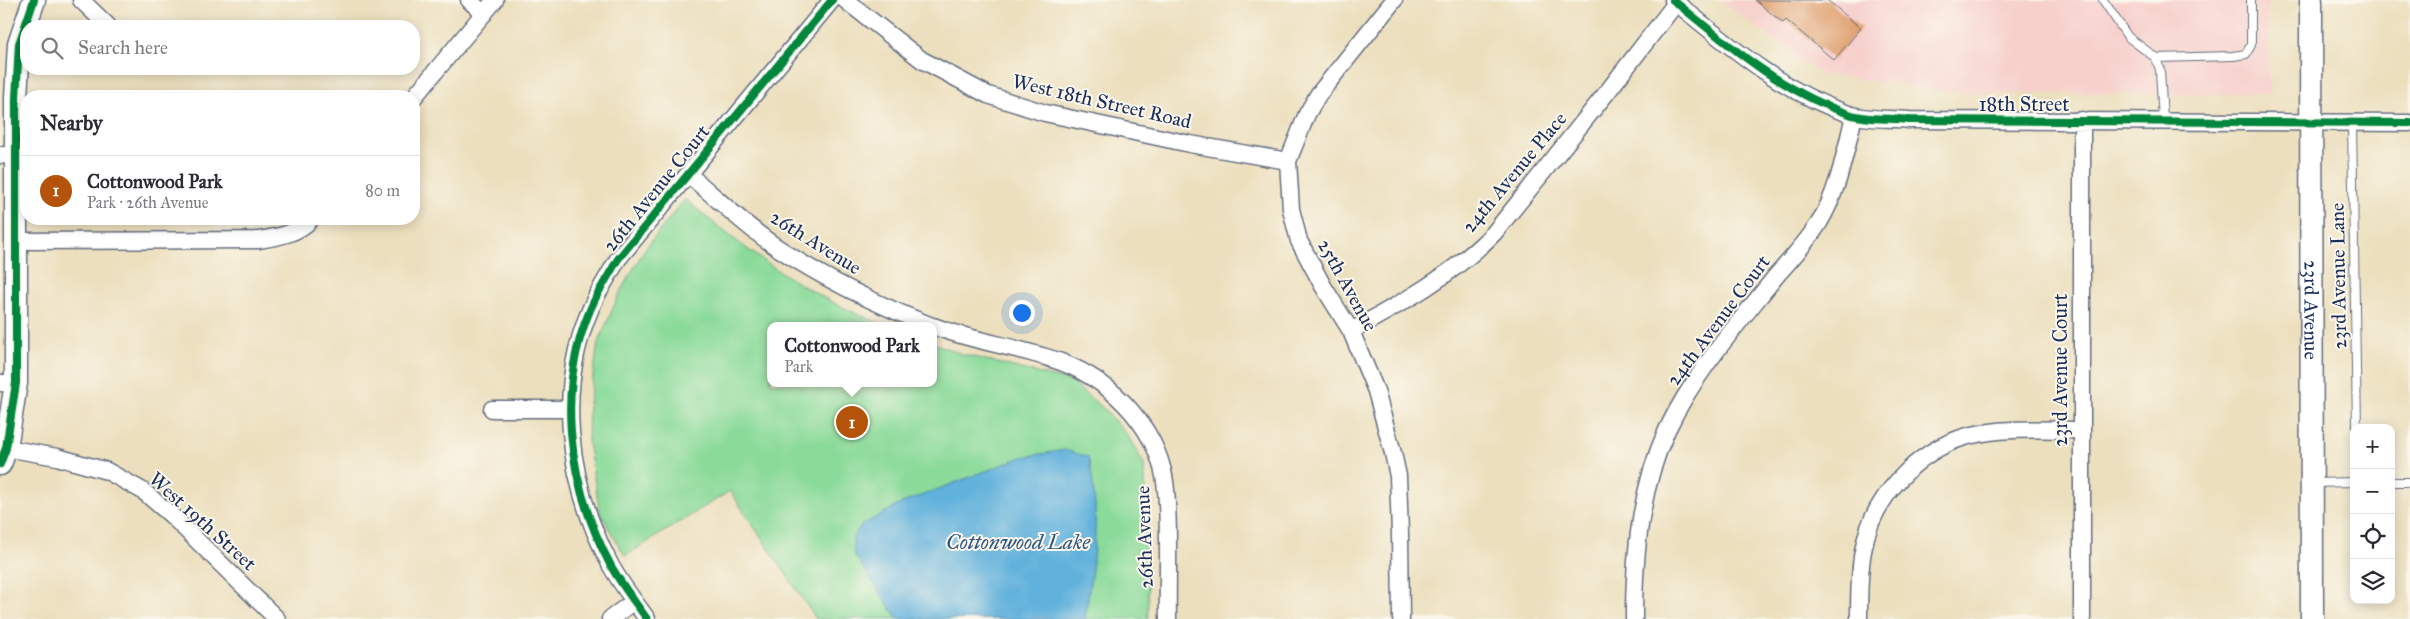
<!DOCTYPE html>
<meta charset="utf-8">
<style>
body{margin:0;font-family:"IM FELL Great Primer",serif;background:#f2f2f3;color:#2b2b33}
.controls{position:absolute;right:15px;bottom:15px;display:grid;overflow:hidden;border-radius:10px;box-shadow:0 2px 12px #0003}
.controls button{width:45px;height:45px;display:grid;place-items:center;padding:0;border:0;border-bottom:1px solid #e1e1e2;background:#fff;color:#2b2b33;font:25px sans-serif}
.you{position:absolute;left:1021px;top:312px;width:18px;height:18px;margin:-12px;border:4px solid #fff;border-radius:50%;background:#1a73e8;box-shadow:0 0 0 8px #1a73e833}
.badge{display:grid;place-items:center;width:32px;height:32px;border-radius:50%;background:#b45309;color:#fff;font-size:16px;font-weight:700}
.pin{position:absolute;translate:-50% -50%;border:2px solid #fff;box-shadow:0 1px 5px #0006}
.popup{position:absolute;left:767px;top:322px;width:170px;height:65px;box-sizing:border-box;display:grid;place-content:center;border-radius:10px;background:#fff;filter:drop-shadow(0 1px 4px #0005);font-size:16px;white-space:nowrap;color:#7c7c81}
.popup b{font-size:19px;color:#2b2b33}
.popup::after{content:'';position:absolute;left:50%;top:100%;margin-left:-10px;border:10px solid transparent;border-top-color:#fff}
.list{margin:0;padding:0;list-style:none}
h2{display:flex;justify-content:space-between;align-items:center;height:65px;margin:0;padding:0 20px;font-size:21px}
h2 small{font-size:16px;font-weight:400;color:#7c7c81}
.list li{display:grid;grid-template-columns:32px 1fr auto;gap:15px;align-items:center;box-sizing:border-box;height:70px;padding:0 20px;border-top:1px solid #e1e1e2}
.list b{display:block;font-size:19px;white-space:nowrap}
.list p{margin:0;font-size:16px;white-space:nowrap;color:#7c7c81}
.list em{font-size:16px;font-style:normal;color:#7c7c81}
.icon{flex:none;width:28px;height:28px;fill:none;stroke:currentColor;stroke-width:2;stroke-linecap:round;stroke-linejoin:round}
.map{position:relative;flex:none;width:2410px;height:619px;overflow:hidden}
.search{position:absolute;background:#fff;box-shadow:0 2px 12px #0003;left:20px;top:20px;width:400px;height:55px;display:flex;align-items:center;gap:12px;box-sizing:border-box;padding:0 18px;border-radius:20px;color:#7c7c81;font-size:19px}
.panel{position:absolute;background:#fff;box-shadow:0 2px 12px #0003;left:20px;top:90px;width:400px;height:135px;border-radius:20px}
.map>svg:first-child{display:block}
.built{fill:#f7d0cc}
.green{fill:#8ada99;stroke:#52847c}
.water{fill:#61b1dc;stroke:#3e709d}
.building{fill:#e0a171}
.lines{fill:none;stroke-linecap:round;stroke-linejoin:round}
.lane-casing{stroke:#646d7f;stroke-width:10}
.street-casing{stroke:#646d7f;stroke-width:19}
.secondary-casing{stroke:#646d7f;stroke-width:25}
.lane{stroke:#fff;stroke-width:8}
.street{stroke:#fff;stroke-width:16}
.secondary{stroke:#fff;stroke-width:22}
.cycleway-casing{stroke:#fbf7ec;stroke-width:11}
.cycleway{stroke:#00873e;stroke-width:8}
.labels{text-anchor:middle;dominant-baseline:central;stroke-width:4;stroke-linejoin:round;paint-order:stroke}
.street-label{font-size:20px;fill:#1b2f5e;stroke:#fbf7ec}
.water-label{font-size:21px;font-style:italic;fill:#305684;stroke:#fbf7ec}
</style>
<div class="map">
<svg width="2410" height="619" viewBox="0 0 2410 619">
<rect width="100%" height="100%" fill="#fbf7ec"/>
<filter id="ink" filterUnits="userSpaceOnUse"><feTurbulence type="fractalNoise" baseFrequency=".02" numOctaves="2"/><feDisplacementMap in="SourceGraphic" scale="10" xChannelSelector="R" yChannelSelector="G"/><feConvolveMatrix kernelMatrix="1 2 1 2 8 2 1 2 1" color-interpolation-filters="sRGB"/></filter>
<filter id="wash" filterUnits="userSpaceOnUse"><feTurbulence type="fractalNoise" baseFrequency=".0096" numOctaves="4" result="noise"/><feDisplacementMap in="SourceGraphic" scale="20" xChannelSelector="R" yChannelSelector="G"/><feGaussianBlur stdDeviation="1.12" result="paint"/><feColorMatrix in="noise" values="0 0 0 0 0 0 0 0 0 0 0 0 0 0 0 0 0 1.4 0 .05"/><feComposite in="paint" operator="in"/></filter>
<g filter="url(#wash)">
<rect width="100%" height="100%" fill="#ecdfbd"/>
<!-- built -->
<path class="built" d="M1720 0H2268L2269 94 1961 93 1820 74Z"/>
<!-- green -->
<path class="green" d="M685 199C748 253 808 296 886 326H771V383H933V343L962 354 1069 381 1103 408 1128 436 1144 464 1147 510 1148 619H816L730 491 625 556 600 513 588 442 589 403 598 343 620 292 644 250Z"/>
<!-- water -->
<path class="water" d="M1065 450 1088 457C1102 513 1093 564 1085 619H898L854 554 853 537 862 525 902 503 1022 457Z"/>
<g id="blocks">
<!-- building -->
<path class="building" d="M1755 0H1827L1861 28 1834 60 1786 20 1783 23Z"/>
</g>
</g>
<g filter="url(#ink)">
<use href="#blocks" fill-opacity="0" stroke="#646d7f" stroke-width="1"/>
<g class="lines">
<defs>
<path id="lane" d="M2103 0 2128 37 2156 58 2160 70 2163 120
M2156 58 2233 56 2246 54 2251 45V0
M2352 123 2357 428
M2391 482H2410
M2313 483 2354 482"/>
<path id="street" d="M81 0 108 26
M469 0 484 14
M845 0 922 60 988 95 1045 113 1190 144 1288 161
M1394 0 1318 95 1307 114 1288 161 1291 209 1299 241 1323 286 1351 331 1376 391 1393 453 1398 476 1400 534 1401 619
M1673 0C1728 45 1783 93 1852 115 1869 120 1891 118 1909 120L2410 123
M414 97 495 0
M2082 120V619
M0 155 17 156
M689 175C718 199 746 227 778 248 826 280 878 305 932 326
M17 241 258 240C277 237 298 234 311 219
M933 326C975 342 1020 347 1061 362 1114 382 1161 431 1166 490 1170 532 1167 576 1168 619
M1351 331C1402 303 1453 275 1494 233L1608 91 1676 3
M0 383H16
M492 409H569
M6 448 57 457 107 471 143 491 171 515 277 619
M610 619 634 601
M647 619C635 602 621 584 611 566 567 483 553 382 597 295 604 283 611 271 618 259L832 0
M1634 619C1634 555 1640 489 1667 430 1694 373 1737 325 1776 276 1791 259 1807 242 1819 223 1839 190 1845 152 1854 116
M1859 619C1859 597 1859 572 1863 551 1871 499 1917 450 1968 436 2004 427 2044 430 2081 430"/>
<g id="secondary">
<path id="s1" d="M2311 0 2312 619"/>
<path d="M0 464 6 448 16 383V98L19 44 34 0"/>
</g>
</defs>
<!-- lane casing -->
<use href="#lane" class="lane-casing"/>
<!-- street casing -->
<use href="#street" class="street-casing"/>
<!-- secondary casing -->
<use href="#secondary" class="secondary-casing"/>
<!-- lane -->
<use href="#lane" class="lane"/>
<!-- street -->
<use href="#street" class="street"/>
<!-- secondary -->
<use href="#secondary" class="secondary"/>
<defs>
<path id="cycleway" d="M1673 0C1728 45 1783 93 1852 115 1869 120 1891 118 1909 120L2410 123
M0 464 6 448 16 383V98L19 44 34 0
M647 619C635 602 621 584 611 566 567 483 553 382 597 295 604 283 611 271 618 259L832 0"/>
</defs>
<!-- cycleway casing -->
<use href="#cycleway" class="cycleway-casing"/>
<!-- cycleway -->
<use href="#cycleway" class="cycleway"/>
</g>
</g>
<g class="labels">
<!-- street labels -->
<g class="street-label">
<text transform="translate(1102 101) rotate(13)">West 18th Street Road</text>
<text x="2024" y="104">18th Street</text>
<text transform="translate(1514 172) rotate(-50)">24th Avenue Place</text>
<text transform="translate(656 188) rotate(-51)">26th Avenue Court</text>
<text transform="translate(816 242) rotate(32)">26th Avenue</text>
<text transform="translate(2338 276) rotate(-91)">23rd Avenue Lane</text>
<text transform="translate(1348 285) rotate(61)">25th Avenue</text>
<text stroke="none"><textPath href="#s1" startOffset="310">23rd Avenue</textPath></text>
<text transform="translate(1718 320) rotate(-53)">24th Avenue Court</text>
<text transform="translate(2060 370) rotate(-90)">23rd Avenue Court</text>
<text transform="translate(203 521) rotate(42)">West 19th Street</text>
<text transform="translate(1144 537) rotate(-92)">26th Avenue</text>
</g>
<!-- water labels -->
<g class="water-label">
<text x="1018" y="542">Cottonwood Lake</text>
</g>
</g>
</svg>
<div class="controls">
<button>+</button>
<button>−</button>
<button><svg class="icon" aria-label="locate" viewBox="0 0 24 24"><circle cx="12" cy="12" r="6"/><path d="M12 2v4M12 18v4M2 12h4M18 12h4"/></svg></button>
<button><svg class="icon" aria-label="layers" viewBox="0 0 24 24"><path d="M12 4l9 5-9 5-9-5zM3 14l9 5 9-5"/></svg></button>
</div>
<div class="you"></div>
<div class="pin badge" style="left:852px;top:422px">1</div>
<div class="popup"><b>Cottonwood Park</b>Park</div>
<div class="search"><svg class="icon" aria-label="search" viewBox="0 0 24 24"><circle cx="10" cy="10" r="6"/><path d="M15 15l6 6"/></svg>Search here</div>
<section class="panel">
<h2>Nearby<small></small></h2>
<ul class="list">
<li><span class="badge">1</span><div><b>Cottonwood Park</b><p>Park · 26th Avenue</p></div><em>80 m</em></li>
</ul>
</section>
</div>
